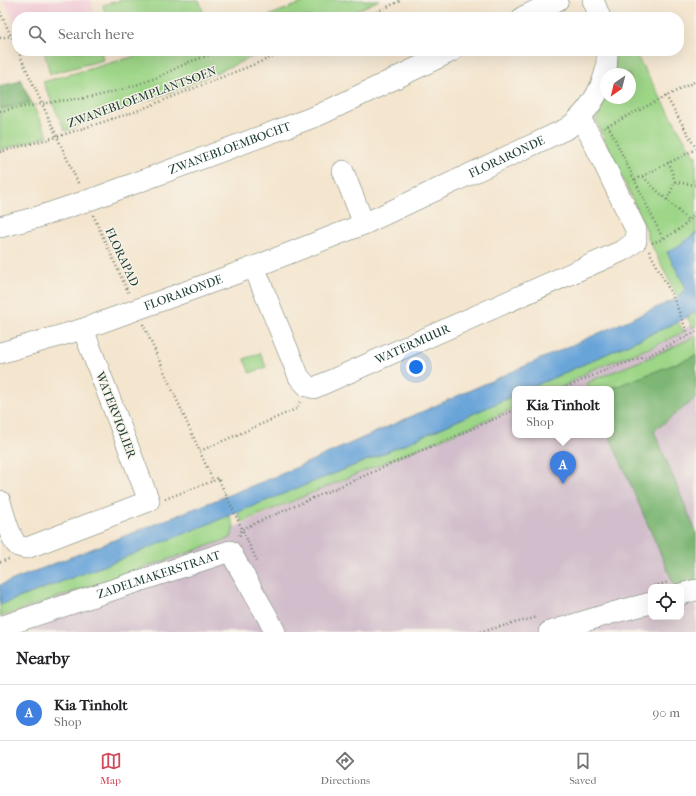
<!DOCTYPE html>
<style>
body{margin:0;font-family:"IM FELL French Canon",serif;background:#f2f2f2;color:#202124}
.controls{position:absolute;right:12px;bottom:12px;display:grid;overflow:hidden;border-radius:8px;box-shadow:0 4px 16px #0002}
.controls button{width:36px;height:36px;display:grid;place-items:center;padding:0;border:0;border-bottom:1px solid #e0e0e0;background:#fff;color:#202124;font:20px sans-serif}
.compass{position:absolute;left:600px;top:68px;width:36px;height:36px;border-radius:50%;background:#fff;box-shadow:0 4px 16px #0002;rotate:215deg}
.you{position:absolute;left:416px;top:367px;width:14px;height:14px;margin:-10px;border:3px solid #fff;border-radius:50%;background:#1a73e8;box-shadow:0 0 0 6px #1a73e833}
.badge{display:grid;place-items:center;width:26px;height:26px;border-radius:50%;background:#d1495b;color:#fff;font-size:13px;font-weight:700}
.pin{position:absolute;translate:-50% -33px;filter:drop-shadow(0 1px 2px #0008)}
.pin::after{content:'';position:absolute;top:21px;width:14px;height:12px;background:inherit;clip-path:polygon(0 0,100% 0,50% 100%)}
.popup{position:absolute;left:512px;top:386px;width:102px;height:52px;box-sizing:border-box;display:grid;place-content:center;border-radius:8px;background:#fff;filter:drop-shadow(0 1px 3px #0005);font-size:13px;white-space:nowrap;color:#757577}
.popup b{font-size:15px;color:#202124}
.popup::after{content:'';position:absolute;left:50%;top:100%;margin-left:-8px;border:8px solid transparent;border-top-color:#fff}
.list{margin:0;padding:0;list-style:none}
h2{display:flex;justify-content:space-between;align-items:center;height:52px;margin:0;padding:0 16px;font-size:17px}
h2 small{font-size:13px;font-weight:400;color:#757577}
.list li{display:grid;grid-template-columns:26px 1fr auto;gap:12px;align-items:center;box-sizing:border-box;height:56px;padding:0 16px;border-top:1px solid #e0e0e0}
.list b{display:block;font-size:15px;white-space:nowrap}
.list p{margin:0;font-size:13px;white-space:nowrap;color:#757577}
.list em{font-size:13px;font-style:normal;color:#757577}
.icon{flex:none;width:22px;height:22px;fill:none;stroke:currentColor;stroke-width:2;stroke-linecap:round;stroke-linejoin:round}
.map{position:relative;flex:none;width:696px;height:632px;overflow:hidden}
.search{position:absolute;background:#fff;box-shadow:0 4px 16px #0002;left:12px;right:12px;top:12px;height:44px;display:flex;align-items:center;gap:10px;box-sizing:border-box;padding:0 14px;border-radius:16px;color:#757577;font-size:15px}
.sheet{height:108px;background:#fff}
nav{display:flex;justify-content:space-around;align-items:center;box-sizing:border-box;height:56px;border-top:1px solid #e0e0e0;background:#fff;font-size:11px;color:#757577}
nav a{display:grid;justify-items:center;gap:2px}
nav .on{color:#d1495b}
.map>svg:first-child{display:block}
.built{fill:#f5cfda}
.industrial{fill:#d1bdcb;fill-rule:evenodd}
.green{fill:#9ed688;stroke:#5e8a5e}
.forest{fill:#7eb774;stroke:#4e7a54}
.water{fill:#69a4d9;stroke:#447086}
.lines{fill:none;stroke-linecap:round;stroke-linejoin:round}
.minor-casing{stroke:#6a786a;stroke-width:22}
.path{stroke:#6a786a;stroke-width:2.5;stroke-dasharray:1 3;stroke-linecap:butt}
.minor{stroke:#fff;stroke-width:21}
.labels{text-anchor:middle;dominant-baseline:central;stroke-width:3;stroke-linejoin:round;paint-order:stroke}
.street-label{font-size:12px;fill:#1f3d34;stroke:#f7f3e8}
</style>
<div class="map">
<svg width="696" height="632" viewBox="0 0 696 632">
<rect width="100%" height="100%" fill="#f7f3e8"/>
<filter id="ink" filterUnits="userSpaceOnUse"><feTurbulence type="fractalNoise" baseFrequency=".025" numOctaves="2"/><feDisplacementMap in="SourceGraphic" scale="8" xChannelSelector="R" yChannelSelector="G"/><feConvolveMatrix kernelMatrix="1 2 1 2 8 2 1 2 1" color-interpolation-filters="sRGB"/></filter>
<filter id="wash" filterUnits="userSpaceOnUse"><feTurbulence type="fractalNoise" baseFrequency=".012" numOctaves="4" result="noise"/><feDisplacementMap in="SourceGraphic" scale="16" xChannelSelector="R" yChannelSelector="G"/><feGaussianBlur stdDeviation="0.9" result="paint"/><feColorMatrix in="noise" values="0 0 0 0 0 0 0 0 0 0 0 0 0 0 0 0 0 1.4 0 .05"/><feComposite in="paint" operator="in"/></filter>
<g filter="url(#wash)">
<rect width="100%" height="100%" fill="#f4e5ce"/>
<!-- built -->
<path class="built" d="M4 0H91L96 17H17V28Z"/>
<!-- industrial -->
<path class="industrial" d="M696 323V632H0V619L201 542 515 403V435H611V389H547ZM651 587H681V617H651Z"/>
<!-- green -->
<path class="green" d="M121 0H199L205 17H106L103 5Z
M310 0H379L343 17H265Z
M44 51H101L103 60 50 74Z
M153 51H266L183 87 65 131 43 82Z
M616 51H634L694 156 696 155V233L678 246 667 252 686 288 678 298 647 236V231L596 121 606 97V98H630V74H613Z
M31 102 48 136 0 150V109Z
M696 312V326L693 328 687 317Z
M678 322 684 332 652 347 591 370 559 389H528Z
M696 336V355L688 359 610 389H590L587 383 595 379 656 355Z
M260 353 266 367 250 373 244 359Z
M515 395V408L242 522 237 511 378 456Z
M229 515 234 526 231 538 0 617V605L111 563Z"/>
<!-- forest -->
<path class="forest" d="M20 79 31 102 0 109V86L18 82Z
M696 355V398L654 431 696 532V582L675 587 609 435H611L610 389 688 359Z"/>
<!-- water -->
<path class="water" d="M696 233V312L678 322 528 389H515V395L378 456 111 563 0 605V585L277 476 678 298 686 288 667 252 678 246Z"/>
</g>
<g filter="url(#ink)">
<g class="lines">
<defs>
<g id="minor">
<path d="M593 0 600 17"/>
<path d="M523 17 558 0"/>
<path d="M343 171 364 224"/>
<path id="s1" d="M0 227 38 217 95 198 319 115 452 51"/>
<path id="s2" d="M254 267 299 377 307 386 314 388 624 250 636 241V230L590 135 580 119"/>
<path id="s3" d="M0 353 83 329 254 267 364 224 568 128C587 113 600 94 606 70 607 64 607 57 607 51"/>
<path d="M0 501C3 511 10 539 18 546 21 547 24 548 27 548L149 501 83 329"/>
<path d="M681 594 696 590"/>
<path id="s4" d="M0 627 230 551 267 616 275 632"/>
<path d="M549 632 612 613 651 603"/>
</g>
</defs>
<!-- minor casing -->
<use href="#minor" class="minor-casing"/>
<!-- path -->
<path class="path" d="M0 12 17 49
M366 17 402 0
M0 38 11 36
M18 51 79 185
M666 96 696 148
M0 111 59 101 93 97 127 88 156 78 189 62 221 51
M608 125 663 239C679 230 686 226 696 211
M604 128 696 81
M0 152 56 137 134 112 288 51
M643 177 689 221
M635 180 696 149
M675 182 696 185
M667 200 675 182 669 162
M93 215 129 294
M652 243 663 239
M649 251 672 295 689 336
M143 324 213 481 218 478 242 529 239 537
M563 389 603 371 649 355 696 332
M200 451 296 409 300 401
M165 499 213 481
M257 561 242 529 515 410
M0 562 9 559
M654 586 669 582
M480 632 538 617"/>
<!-- minor -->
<use href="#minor" class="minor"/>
</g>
</g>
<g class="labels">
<!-- street labels -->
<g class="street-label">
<text transform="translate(142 97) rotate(-20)">ZWANEBLOEMPLANTSOEN</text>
<text stroke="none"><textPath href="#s1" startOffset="243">ZWANEBLOEMBOCHT</textPath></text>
<text stroke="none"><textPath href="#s3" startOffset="544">FLORARONDE</textPath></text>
<text transform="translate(122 257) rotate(65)">FLORAPAD</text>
<text stroke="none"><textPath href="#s3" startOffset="193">FLORARONDE</textPath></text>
<text stroke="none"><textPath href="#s2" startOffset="246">WATERMUUR</textPath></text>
<text transform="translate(116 415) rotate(69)">WATERVIOLIER</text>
<text stroke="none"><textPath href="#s4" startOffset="167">ZADELMAKERSTRAAT</textPath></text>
</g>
</g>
</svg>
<div class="controls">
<button><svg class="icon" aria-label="locate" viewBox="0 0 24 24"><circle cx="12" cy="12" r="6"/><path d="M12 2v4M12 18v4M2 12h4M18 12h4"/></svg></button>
</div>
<svg class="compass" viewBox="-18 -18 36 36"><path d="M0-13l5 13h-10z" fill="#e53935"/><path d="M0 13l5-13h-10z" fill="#757577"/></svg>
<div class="you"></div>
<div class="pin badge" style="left:563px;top:484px;background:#3f7fe0">A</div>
<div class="popup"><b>Kia Tinholt</b>Shop</div>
<div class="search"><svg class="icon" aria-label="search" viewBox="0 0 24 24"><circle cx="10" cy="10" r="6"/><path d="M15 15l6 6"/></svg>Search here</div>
</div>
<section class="sheet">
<h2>Nearby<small></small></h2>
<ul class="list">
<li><span class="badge" style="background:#3f7fe0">A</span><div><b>Kia Tinholt</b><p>Shop</p></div><em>90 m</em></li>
</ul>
</section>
<nav>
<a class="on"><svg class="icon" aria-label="map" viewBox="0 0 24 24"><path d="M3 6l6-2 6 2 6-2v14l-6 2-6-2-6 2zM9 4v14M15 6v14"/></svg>Map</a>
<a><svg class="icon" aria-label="directions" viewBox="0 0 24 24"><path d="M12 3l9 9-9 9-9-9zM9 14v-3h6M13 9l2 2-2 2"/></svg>Directions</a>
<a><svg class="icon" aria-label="saved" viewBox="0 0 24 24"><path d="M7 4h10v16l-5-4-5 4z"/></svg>Saved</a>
</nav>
